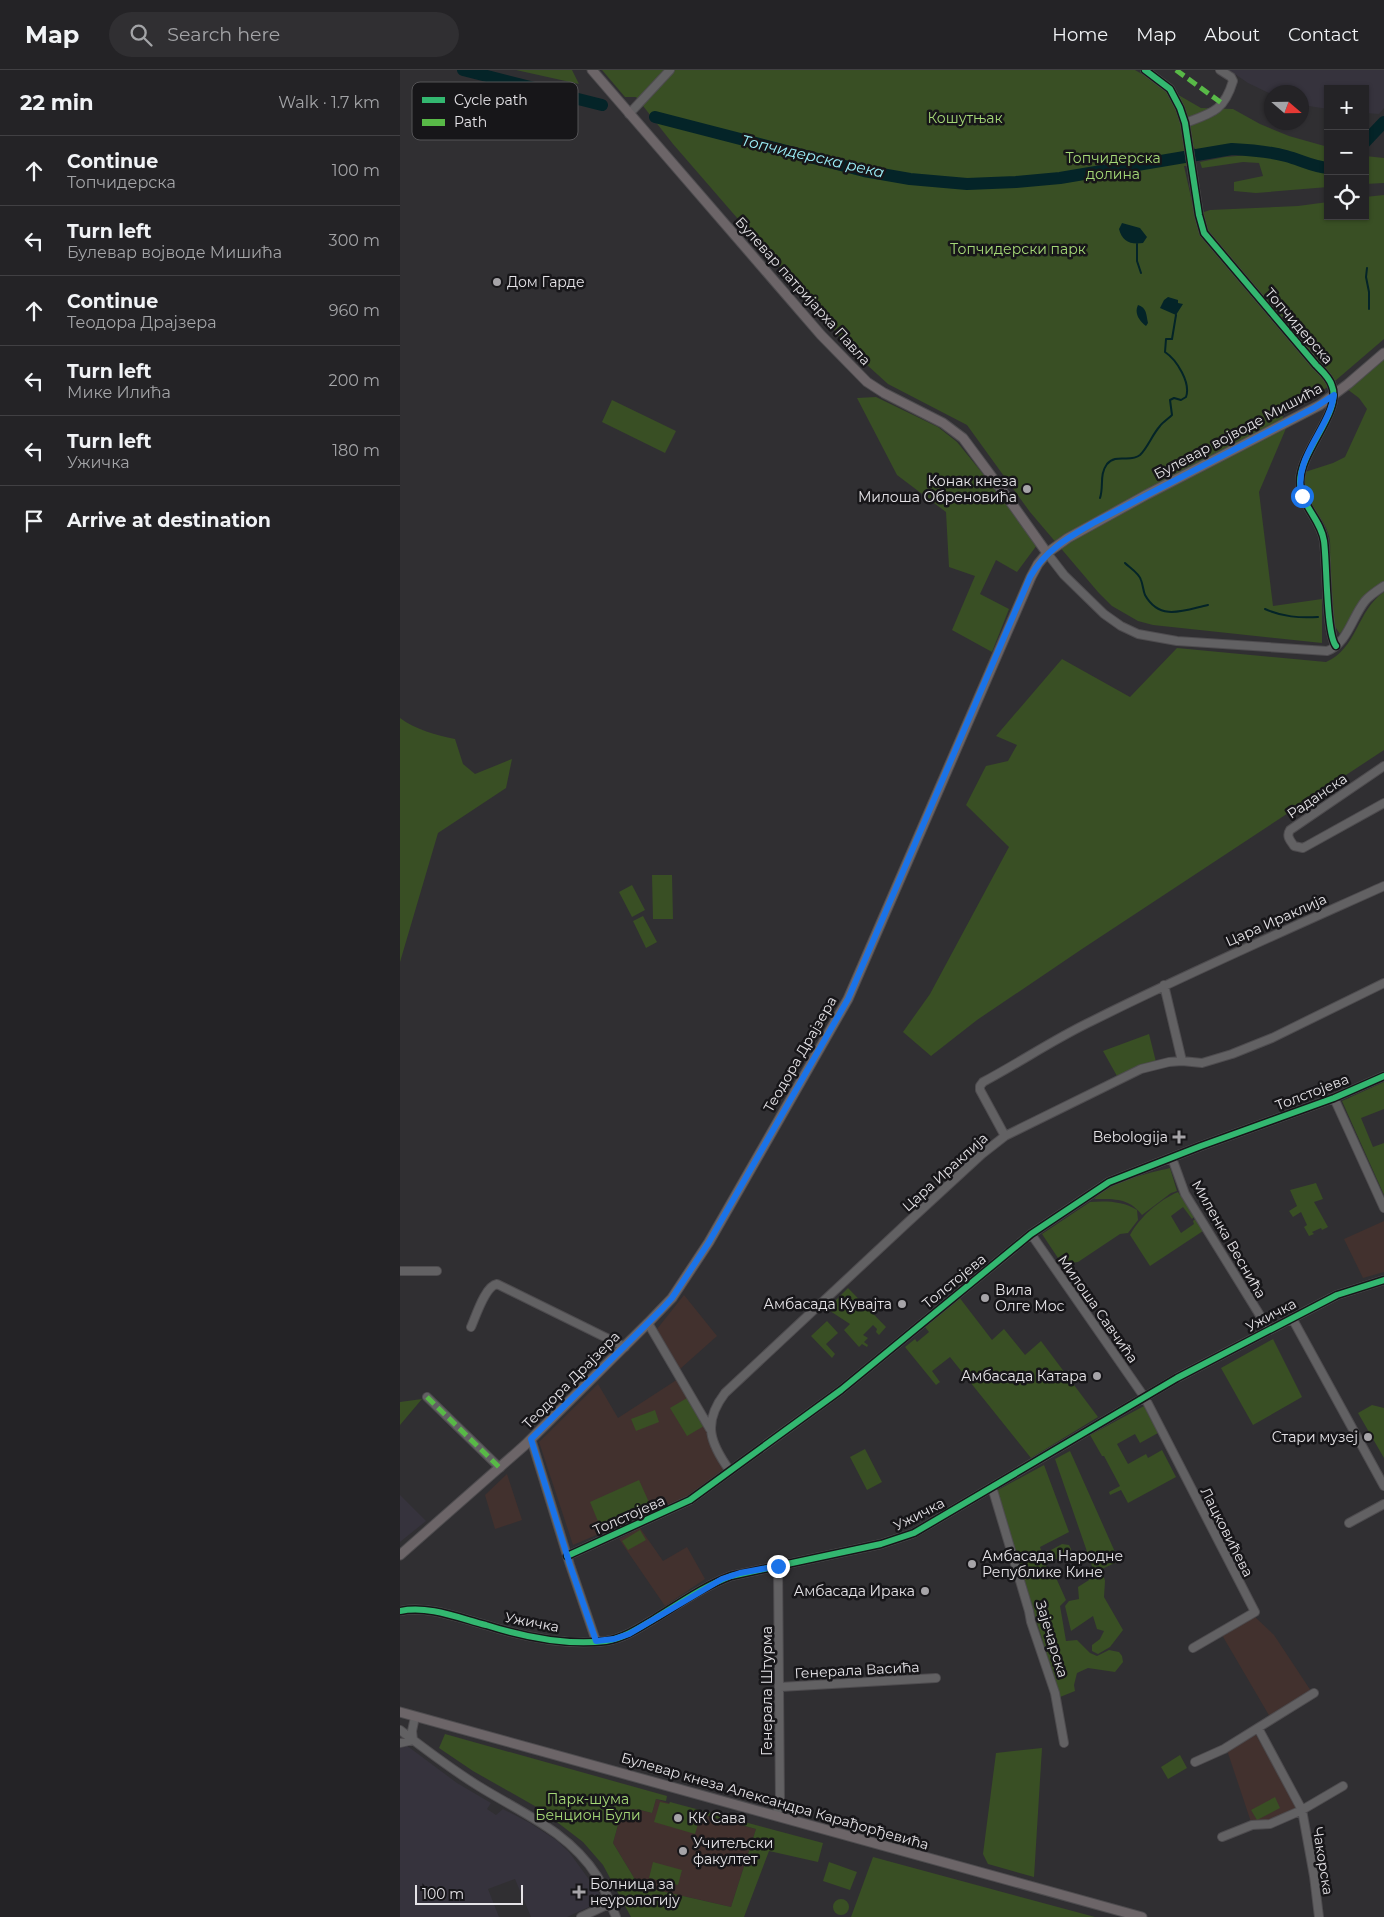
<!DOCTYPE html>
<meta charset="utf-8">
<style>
body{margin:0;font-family:Montserrat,sans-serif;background:#302f32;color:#f1f3f6}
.controls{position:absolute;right:15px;top:15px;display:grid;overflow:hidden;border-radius:0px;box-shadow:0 1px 4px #0004}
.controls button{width:45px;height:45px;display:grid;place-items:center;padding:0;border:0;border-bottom:1px solid #414043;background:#242326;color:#f1f3f6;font:25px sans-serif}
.compass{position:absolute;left:864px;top:15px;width:45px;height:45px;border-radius:50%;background:#242326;box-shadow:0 1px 4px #0004;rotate:110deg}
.scale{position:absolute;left:15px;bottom:12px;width:108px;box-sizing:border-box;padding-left:5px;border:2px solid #e5e3e7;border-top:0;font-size:14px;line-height:18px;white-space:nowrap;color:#e5e3e7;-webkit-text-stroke:4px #171619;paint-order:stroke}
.stop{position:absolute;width:15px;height:15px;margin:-11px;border:4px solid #1a73e8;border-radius:50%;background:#fff}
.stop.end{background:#1a73e8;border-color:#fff;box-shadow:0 1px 5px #0008}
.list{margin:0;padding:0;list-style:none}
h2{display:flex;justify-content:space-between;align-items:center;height:65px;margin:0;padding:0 20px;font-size:21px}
h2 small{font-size:16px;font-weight:400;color:#a3a4a7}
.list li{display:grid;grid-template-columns:32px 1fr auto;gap:15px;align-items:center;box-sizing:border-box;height:70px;padding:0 20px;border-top:1px solid #414043}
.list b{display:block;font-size:19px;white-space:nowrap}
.list p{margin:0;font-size:16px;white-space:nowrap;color:#a3a4a7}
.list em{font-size:16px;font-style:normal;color:#a3a4a7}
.icon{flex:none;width:28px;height:28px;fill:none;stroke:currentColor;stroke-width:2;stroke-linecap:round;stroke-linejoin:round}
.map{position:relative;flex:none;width:984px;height:1847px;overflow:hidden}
header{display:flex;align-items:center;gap:30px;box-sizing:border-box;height:70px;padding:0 25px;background:#242326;border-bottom:1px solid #414043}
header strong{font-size:24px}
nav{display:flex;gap:28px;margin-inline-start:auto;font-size:18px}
.search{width:350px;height:45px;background:#302f32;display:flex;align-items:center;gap:12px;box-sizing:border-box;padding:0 18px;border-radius:28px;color:#a3a4a7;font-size:19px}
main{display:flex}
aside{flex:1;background:#242326}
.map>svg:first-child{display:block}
.built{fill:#36333d}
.education{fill:#42312e}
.green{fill:#394f24}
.water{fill:#042428}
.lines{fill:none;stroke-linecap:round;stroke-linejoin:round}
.stream{stroke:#042428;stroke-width:2}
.river{stroke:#042428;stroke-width:12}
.minor-casing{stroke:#4e4c4f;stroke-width:10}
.major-casing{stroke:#4e4c4f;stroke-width:11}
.minor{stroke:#626163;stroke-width:8}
.major{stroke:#6c6568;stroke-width:9}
.quiet{stroke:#58b947;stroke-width:5;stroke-dasharray:10 5;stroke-linecap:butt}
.cycleway-casing{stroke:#171619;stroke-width:9}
.cycleway{stroke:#33b770;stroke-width:6}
.route{stroke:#1a73e8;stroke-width:6}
.poi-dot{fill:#a6a4a8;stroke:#171619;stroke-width:2}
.labels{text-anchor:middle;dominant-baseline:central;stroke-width:5;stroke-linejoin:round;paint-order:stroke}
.park-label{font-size:14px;fill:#a5d877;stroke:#171619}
.poi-label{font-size:14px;fill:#e5e3e7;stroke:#171619;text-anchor:start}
.street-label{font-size:14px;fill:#e5e3e7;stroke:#171619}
.water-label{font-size:15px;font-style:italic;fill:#9cf0fa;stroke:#171619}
.key{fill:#171619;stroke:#555457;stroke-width:1}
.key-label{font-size:14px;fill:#e5e3e7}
</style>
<header>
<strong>Map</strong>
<div class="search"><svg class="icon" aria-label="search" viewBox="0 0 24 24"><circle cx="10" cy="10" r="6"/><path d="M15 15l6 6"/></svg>Search here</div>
<nav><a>Home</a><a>Map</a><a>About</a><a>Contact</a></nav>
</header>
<main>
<aside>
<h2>22 min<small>Walk · 1.7 km</small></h2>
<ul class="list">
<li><svg class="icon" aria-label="ahead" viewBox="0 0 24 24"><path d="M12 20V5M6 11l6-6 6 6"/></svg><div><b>Continue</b><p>Топчидерска</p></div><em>100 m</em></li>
<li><svg class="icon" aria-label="left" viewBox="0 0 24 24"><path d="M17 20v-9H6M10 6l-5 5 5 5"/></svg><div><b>Turn left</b><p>Булевар војводе Мишића</p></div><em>300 m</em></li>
<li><svg class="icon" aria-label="ahead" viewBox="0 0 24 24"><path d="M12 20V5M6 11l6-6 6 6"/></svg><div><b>Continue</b><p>Теодора Драјзера</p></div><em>960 m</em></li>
<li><svg class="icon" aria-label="left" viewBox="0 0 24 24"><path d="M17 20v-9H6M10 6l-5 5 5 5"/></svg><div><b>Turn left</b><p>Мике Илића</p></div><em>200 m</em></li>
<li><svg class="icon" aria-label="left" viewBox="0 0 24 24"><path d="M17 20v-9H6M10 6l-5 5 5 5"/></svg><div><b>Turn left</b><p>Ужичка</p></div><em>180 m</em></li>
<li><svg class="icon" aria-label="arrive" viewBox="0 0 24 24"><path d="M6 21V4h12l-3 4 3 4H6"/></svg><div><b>Arrive at destination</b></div></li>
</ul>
</aside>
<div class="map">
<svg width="984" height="1847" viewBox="0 0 984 1847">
<rect width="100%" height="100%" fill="#302f32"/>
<!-- built -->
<path class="built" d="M829 0H984V38L979 44 965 43V19H928V39L902 35V22L871 24 848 13Z
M0 1425 26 1451 0 1472Z
M6 1675 57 1713 91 1733 87 1739 96 1745 103 1739 130 1753 156 1770 169 1782 204 1830 167 1847H131L115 1809 88 1819 99 1847H0V1677Z"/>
<!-- education -->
<path class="education" d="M984 1151V1202L963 1208 944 1169Z
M284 1225 317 1266 280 1299 257 1259Z
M278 1309 308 1358 309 1372 325 1402 276 1436 269 1439 267 1435 173 1475 139 1372 198 1314 218 1348Z
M107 1404 122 1450 95 1459 85 1425Z
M240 1458 263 1491 287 1477 305 1509 265 1536 219 1469Z
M855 1547 874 1565 911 1621 870 1647 822 1565Z
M856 1665 897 1737 874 1751 851 1752 827 1680Z
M256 1729 320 1750 356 1759 331 1837 239 1816 213 1773 221 1744 228 1739H237L252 1743Z"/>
<!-- green -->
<path class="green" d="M116 0H172L179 14Z
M202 0H735L801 38 833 39 860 54 889 66 928 77V95C910 93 893 84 875 79 851 73 820 77 796 80L788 70 791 96H784L795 145 810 140 898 136 928 132V146H965V127L984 125V269L928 317 881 343 887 356 859 422 873 536 922 529V573L753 555 738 551 712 536 698 522 630 442 567 355 488 314 455 284 273 74 236 27H225Z
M862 84 888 90 914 100 928 102V117L856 123 834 121V112L863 106 859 93 843 92 802 98 800 92 825 87Z
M965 86 984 88V113L965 114Z
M984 288V512L965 525 940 564 934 555C933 533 931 511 930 489 930 482 931 473 929 466 922 441 900 433 905 402L933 393 945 387 967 339 959 328 947 319Z
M476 327 538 357 557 372 623 453 637 475 617 502 596 490 580 524 609 539 592 582 552 560 575 506 549 497 546 442 497 405 457 328Z
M212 330 276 361 265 383 202 352Z
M984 522V680L682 879 577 950 531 986 503 962 530 924 609 777 566 735 586 696 608 691 617 675 596 666 662 589 730 627 777 578 926 592C957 579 957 540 984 522Z
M0 648C16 660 36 665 55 669L63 694 75 704 112 689 106 718 38 763 0 892Z
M252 805H272L273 849H253Z
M232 815 245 840 232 847 219 822Z
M243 846 257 872 246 878 233 851Z
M749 964 756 992 736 998 717 1006 703 981Z
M984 1012V1039L961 1048 973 1077 984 1073V1125L942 1031Z
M770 1098 777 1121 771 1123 742 1145C729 1128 715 1129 694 1129 712 1111 745 1104 770 1098Z
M916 1113 923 1129 914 1132 928 1157 922 1160 921 1158 912 1162 914 1164 909 1166 904 1157 907 1155 901 1142 893 1147 889 1141 897 1136 890 1120Z
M778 1122 794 1147 792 1149 783 1137 771 1146 781 1163 794 1154 793 1151 795 1149 803 1161 750 1196 730 1165C740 1147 759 1130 778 1122Z
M690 1132C706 1131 723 1131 737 1140L738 1150 728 1163 720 1164 678 1192 671 1193 660 1191 642 1164Z
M448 1218 486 1257 479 1265 476 1262 477 1259 473 1255 463 1265 468 1268 464 1272 468 1275 467 1277 462 1274 459 1277 444 1260 450 1254 427 1239Z
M559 1227 592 1270 604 1259 625 1285 641 1271 698 1347 631 1388 550 1287 532 1301 540 1312 536 1315 505 1277 515 1269 517 1272 529 1262 525 1257Z
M427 1251 438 1263 426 1274 435 1284 432 1288 411 1266Z
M873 1269 902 1327 853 1355 821 1298Z
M287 1328 304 1356 287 1366 270 1338Z
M22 1329 0 1355V1332Z
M972 1335 984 1338V1388L958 1343Z
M744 1336 758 1363 740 1373 735 1364 717 1374 728 1394 746 1384 748 1388 762 1380 776 1407 728 1433 721 1420 710 1425 709 1422 720 1416 704 1386H702L690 1365Z
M255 1340 259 1352 236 1361 231 1349Z
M465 1379 482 1412 467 1420 450 1387Z
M670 1381 719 1491 702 1499 705 1511 704 1527 723 1560 710 1577 698 1584 692 1581V1575L700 1569 704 1561 697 1559 693 1546 671 1561 665 1536 669 1531 679 1529 678 1517 689 1510 692 1496 655 1389Z
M644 1395 669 1462 640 1477 649 1504 653 1501 666 1530 660 1536 666 1571 677 1570 690 1583 697 1586 709 1580 719 1582 722 1586 723 1592 715 1602 688 1598 677 1603 674 1615 675 1621 660 1627 596 1421Z
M239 1410 252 1439 202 1461 190 1432Z
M240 1460 246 1470 228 1480 222 1471Z
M662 1474 669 1475 671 1479 669 1483 658 1489H654L651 1486V1480Z
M45 1664 267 1726 266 1731 256 1729 252 1743C240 1740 232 1736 221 1744L213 1773 239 1816 331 1837 356 1759 301 1744 295 1764 254 1752 260 1732 269 1734 270 1732 423 1773 418 1792 369 1781 344 1847H231L203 1795 183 1772 140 1739 73 1701 39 1678Z
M642 1678 634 1807 588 1794 583 1784 596 1683Z
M780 1685 787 1698 768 1709 761 1697Z
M875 1727 880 1738 857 1750 851 1740Z
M473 1787 695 1847H451Z
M253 1792 282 1800 278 1815 249 1808Z
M429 1792 457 1802 450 1820 423 1811Z
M433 1837a8 8 0 1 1 16 0a8 8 0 1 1-16 0Z"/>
<!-- water -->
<path class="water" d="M722 153 740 158 747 167 743 173C730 175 722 171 719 159Z
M768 227 778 230V233L783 234 776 245 760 238 764 230Z
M738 235C747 238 746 244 748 253L746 256C739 251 734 243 738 235Z"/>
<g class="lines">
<!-- stream -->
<path class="stream" d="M737 174V191L741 203
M967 198 966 207 969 222V239
M700 428C704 416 699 405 707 394 716 383 730 393 740 385 748 377 752 365 760 356 763 352 768 349 772 345L770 330 774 328 781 330 786 327C791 313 777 290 765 282L766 269H772L776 245
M725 493C730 498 739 503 741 510 743 515 743 520 745 525 760 552 785 540 808 535
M865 539C883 547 899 548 918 547"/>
<!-- river -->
<path class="river" d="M63 0 202 35
M255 47 464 101 510 109 567 114 616 112 660 108 832 79C851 80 868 81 886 86 901 90 913 97 928 98
M965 72 984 52"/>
<defs>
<path id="minor" d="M745 0 770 19 780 38 785 53 799 145 804 163 916 295C922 301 930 308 932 316 942 342 900 381 900 412 900 435 921 449 924 471 927 492 926 564 936 576
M229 44 270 0
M785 53C812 43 824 41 833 11L831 7 820 0
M647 483 664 505 704 544 721 556 738 564 777 571 927 581C947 574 952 547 965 531 970 525 978 520 984 516
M984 696 890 760C886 766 890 770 894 776L903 778 984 733
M764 915 782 991
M934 1028 984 1138
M605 1066 580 1020V1016L583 1012C619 993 654 969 692 951 788 903 886 860 984 816
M772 1088 785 1124 869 1260
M631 1164 745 1328 855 1542 793 1578
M0 1201H37
M892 1248 984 1416
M248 1253 310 1359
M71 1257C76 1246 85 1216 97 1214L225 1277
M27 1327 100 1398
M131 1369 170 1495 196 1571
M330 1401C310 1373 302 1353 325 1323L507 1153 582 1084 605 1066 741 999 769 992 782 991 802 993 832 984 872 968 984 913
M592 1417 629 1541 631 1552 655 1623 664 1673
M949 1453 984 1434
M167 1486 290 1430 441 1320 631 1164 709 1112 801 1076 934 1028 984 1006
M0 1541C28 1535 59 1548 86 1555 124 1567 165 1576 206 1571 224 1568 239 1558 254 1549 279 1534 304 1516 331 1506L481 1474 514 1463 777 1308 937 1225 984 1210
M380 1617 536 1608
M858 1658 902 1740 914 1806 919 1847
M0 1660C26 1680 52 1700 80 1717 122 1743 169 1762 197 1806 205 1819 210 1833 216 1847
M13 1670 12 1661 15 1647
M0 1673 13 1670
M795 1692 824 1679 914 1623
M376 1745 380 1735 378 1496
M822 1767 852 1755 870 1754 902 1740 943 1716
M181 1847 211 1833"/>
<path id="major" d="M192 0 421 265 467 312 484 323 543 353 563 368 615 438 647 483
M0 1485 125 1375 248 1253 272 1228 309 1172 448 929 631 507 638 494 647 483 668 468 746 425 920 335 948 314 984 283
M0 1642 742 1847"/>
</defs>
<!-- minor casing -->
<use href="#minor" class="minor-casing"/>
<!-- major casing -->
<use href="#major" class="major-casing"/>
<!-- minor -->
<use href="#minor" class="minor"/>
<!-- major -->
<use href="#major" class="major"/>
<!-- quiet -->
<path class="quiet" d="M776 0 823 34
M27 1327 100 1398"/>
<defs>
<path id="cycleway" d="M745 0 770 19 780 38 785 53 799 145 804 163 916 295C922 301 930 308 932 316 942 342 900 381 900 412 900 435 921 449 924 471 927 492 926 564 936 576
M167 1486 290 1430 441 1320 631 1164 709 1112 801 1076 934 1028 984 1006
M0 1541C28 1535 59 1548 86 1555 124 1567 165 1576 206 1571 224 1568 239 1558 254 1549 279 1534 304 1516 331 1506L481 1474 514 1463 777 1308 937 1225 984 1210"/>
</defs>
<!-- cycleway casing -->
<use href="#cycleway" class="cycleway-casing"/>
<!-- cycleway -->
<use href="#cycleway" class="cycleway"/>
</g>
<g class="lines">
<!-- route -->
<path class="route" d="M378 1496 340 1503 322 1509 229 1564 214 1569 196 1571 170 1495 131 1369 262 1239 272 1228 309 1172 448 929 630 507C645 480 669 467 695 452L914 338 934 325C929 360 892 388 902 426"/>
</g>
<!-- markers -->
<g class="poi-dot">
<circle cx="97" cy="212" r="5"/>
<circle cx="627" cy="419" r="5"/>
<path d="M776.5 1059.5h5v5h5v5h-5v5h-5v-5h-5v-5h5z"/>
<circle cx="585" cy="1228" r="5"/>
<circle cx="502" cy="1234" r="5"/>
<circle cx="697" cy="1306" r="5"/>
<circle cx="968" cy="1367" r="5"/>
<circle cx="572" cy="1494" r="5"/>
<circle cx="525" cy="1521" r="5"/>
<circle cx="278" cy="1748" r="5"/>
<circle cx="283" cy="1781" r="5"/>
<path d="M176.5 1814.5h5v5h5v5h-5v5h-5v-5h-5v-5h5z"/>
</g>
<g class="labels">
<!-- park labels -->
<g class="park-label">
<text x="565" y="48">Кошутњак</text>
<text x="713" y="88">Топчидерска<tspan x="713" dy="16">долина</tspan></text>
<text x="618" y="179">Топчидерски парк</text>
<text x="188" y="1729">Парк-шума<tspan x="188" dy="16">Бенцион Були</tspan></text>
</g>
<!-- poi labels -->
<g class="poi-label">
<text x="107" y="212">Дом Гарде</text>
<text x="617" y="411" text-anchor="end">Конак кнеза<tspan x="617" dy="16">Милоша Обреновића</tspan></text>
<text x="768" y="1067" text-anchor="end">Bebologija</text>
<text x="595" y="1220">Вила<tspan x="595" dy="16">Олге Мос</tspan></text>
<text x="492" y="1234" text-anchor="end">Амбасада Кувајта</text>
<text x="687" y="1306" text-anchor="end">Амбасада Катара</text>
<text x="958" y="1367" text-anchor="end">Стари музеј</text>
<text x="582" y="1486">Амбасада Народне<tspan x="582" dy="16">Републике Кине</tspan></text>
<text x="515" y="1521" text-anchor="end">Амбасада Ирака</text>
<text x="288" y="1748">КК Сава</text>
<text x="293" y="1773">Учитељски<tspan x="293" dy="16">факултет</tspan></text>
<text x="190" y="1814">Болница за<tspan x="190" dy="16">неурологију</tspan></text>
</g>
<!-- street labels -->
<g class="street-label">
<text transform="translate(403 221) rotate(48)">Булевар патријарха Павла</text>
<text transform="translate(899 256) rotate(49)">Топчидерска</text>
<text transform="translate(838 361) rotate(-28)">Булевар војводе Мишића</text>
<text transform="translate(917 726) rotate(-34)">Раданска</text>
<text transform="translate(876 850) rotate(-24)">Цара Ираклија</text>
<text transform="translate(400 984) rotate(-60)">Теодора Драјзера</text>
<text transform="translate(912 1022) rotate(-21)">Толстојева</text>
<text transform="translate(545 1102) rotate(-42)">Цара Ираклија</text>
<text transform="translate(829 1169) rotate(60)">Миленка Веснића</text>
<text transform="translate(554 1211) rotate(-39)">Толстојева</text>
<text transform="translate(698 1239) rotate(55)">Милоша Савчића</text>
<text transform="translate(871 1245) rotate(-28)">Ужичка</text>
<text transform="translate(171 1310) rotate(-45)">Теодора Драјзера</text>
<text transform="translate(519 1444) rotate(-27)">Ужичка</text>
<text transform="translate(229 1445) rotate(-24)">Толстојева</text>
<text transform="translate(827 1462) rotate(63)">Лацковићева</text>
<text transform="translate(132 1552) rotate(11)">Ужичка</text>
<text transform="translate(652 1569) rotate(73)">Зајечарска</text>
<text transform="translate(457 1600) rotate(-3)">Генерала Васића</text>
<text transform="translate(367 1621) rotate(-90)">Генерала Штурма</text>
<text transform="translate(375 1731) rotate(16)">Булевар кнеза Александра Карађорђевића</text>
<text transform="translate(923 1791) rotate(81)">Чакорска</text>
</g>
<!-- water labels -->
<g class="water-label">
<text transform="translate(413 86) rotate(13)">Топчидерска река</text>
</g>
</g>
<!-- legend -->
<rect x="12" y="12" width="166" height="58" rx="8" class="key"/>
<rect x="22" y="27" width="23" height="6" fill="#33b770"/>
<rect x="22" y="49" width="23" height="7" fill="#58b947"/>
<g class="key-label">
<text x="54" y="35">Cycle path</text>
<text x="54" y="57">Path</text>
</g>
</svg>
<div class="controls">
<button>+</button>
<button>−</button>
<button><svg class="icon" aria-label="locate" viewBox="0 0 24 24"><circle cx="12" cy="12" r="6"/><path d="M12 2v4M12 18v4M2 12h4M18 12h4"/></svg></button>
</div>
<svg class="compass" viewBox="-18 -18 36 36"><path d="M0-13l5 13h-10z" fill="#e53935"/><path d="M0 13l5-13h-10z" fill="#a3a4a7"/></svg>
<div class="scale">100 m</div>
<div class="stop" style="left:902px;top:426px"></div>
<div class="stop end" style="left:378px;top:1496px"></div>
</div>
</main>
